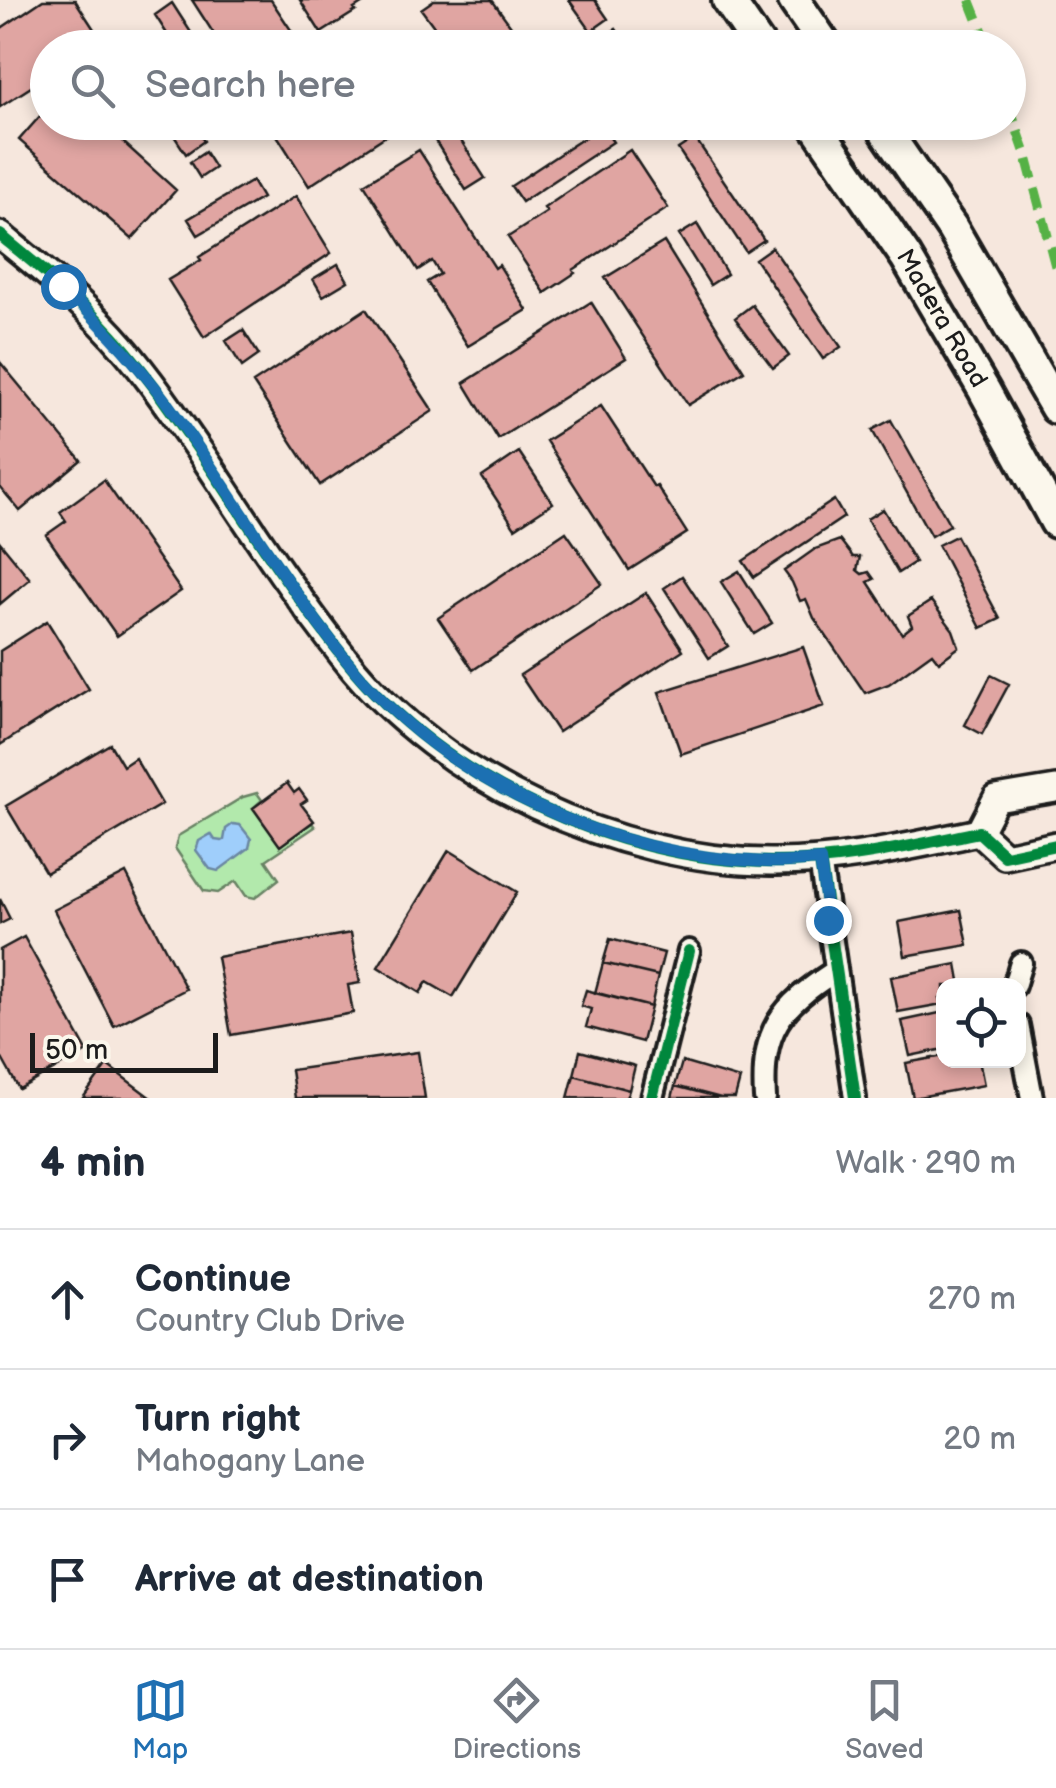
<!DOCTYPE html>
<meta charset="utf-8">
<style>
body{margin:0;font-family:"Balsamiq Sans",sans-serif;background:#f2f2f3;color:#1f2937}
.controls{position:absolute;right:30px;bottom:30px;display:grid;overflow:hidden;border-radius:20px;box-shadow:0 5px 15px #0003}
.controls button{width:90px;height:90px;display:grid;place-items:center;padding:0;border:0;border-bottom:2px solid #e0e1e3;background:#fff;color:#1f2937;font:50px sans-serif}
.scale{position:absolute;left:30px;bottom:25px;width:188px;box-sizing:border-box;padding-left:10px;border:5px solid #1c1c1c;border-top:0;font-size:28px;line-height:35px;white-space:nowrap;color:#1c1c1c;-webkit-text-stroke:8px #fbf7ec;paint-order:stroke}
.stop{position:absolute;width:30px;height:30px;margin:-22px;border:8px solid #1f6fb2;border-radius:50%;background:#fff}
.stop.end{background:#1f6fb2;border-color:#fff;box-shadow:0 2px 10px #0008}
.list{margin:0;padding:0;list-style:none}
h2{display:flex;justify-content:space-between;align-items:center;height:130px;margin:0;padding:0 40px;font-size:42px}
h2 small{font-size:32px;font-weight:400;color:#747a83}
.list li{display:grid;grid-template-columns:65px 1fr auto;gap:30px;align-items:center;box-sizing:border-box;height:140px;padding:0 40px;border-top:2px solid #e0e1e3}
.list b{display:block;font-size:38px;white-space:nowrap}
.list p{margin:0;font-size:32px;white-space:nowrap;color:#747a83}
.list em{font-size:32px;font-style:normal;color:#747a83}
.icon{flex:none;width:55px;height:55px;fill:none;stroke:currentColor;stroke-width:2;stroke-linecap:round;stroke-linejoin:round}
.map{position:relative;flex:none;width:1056px;height:1098px;overflow:hidden}
.search{position:absolute;background:#fff;box-shadow:0 5px 15px #0003;left:30px;right:30px;top:30px;height:110px;display:flex;align-items:center;gap:25px;box-sizing:border-box;padding:0 35px;border-radius:55px;color:#747a83;font-size:38px}
.sheet{height:550px;background:#fff}
nav{display:flex;justify-content:space-around;align-items:center;box-sizing:border-box;height:140px;border-top:2px solid #e0e1e3;background:#fff;font-size:28px;color:#747a83}
nav a{display:grid;justify-items:center;gap:5px}
nav .on{color:#1f6fb2}
.map>svg:first-child{display:block}
.green{fill:#b2e9ac;stroke:#678264;stroke-width:2.5}
.water{fill:#9fcefb;stroke:#6b87a2;stroke-width:2.5}
.building{fill:#e0a5a2;stroke:#1c1c1c;stroke-width:2.5}
.lines{fill:none;stroke-linecap:round;stroke-linejoin:round}
.minor-casing{stroke:#1c1c1c;stroke-width:28}
.tertiary-casing{stroke:#1c1c1c;stroke-width:32}
.secondary-casing{stroke:#1c1c1c;stroke-width:38}
.minor{stroke:#fbf7ec;stroke-width:20}
.tertiary{stroke:#fbf7ec;stroke-width:25}
.secondary{stroke:#fbf7ec;stroke-width:30}
.quiet{stroke:#55b145;stroke-width:10;stroke-dasharray:20 10;stroke-linecap:butt}
.cycleway-casing{stroke:#fbf7ec;stroke-width:19}
.cycleway{stroke:#00873e;stroke-width:12}
.route{stroke:#1f6fb2;stroke-width:12}
.labels{text-anchor:middle;dominant-baseline:central;stroke-width:10;stroke-linejoin:round;paint-order:stroke}
.street-label{font-size:25px;fill:#1c1c1c;stroke:#fbf7ec}
</style>
<div class="map">
<svg width="1056" height="1098" viewBox="0 0 1056 1098">
<rect width="100%" height="100%" fill="#f6e7dd"/>
<filter id="ink" filterUnits="userSpaceOnUse"><feTurbulence type="fractalNoise" baseFrequency=".01" numOctaves="2"/><feDisplacementMap in="SourceGraphic" scale="20" xChannelSelector="R" yChannelSelector="G"/><feConvolveMatrix kernelMatrix="1 2 1 2 8 2 1 2 1" color-interpolation-filters="sRGB"/></filter>
<g filter="url(#ink)">
<!-- green -->
<path class="green" d="M257 793 262 800 253 808 280 845 312 823 315 827 266 860 279 879 255 898 246 896 236 881 218 893 204 891 175 848 178 836 243 797Z"/>
<!-- water -->
<path class="water" d="M233 824 240 825 251 839 249 848 218 871 210 869 196 850 199 841 211 834 215 840 222 841 224 840 226 829Z"/>
<!-- building -->
<path class="building" d="M43 0H75L101 40 90 48H48V76L0 107V29Z
M192 0H271L303 48H223Z
M300 0H368L354 9 356 11 321 33Z
M434 0H492L527 48H436L433 42 441 36 421 9Z
M569 0H595L608 19 591 31Z
M172 3 201 48H176L155 15Z
M616 29 629 48H603L598 40Z
M135 36 143 48H117Z
M48 107V122H101L176 190 132 239 19 140Z
M165 122H192L204 141 186 154Z
M283 122H407L309 186 273 129Z
M442 122H449L485 178 466 190 429 131Z
M491 122H513L499 133Z
M655 122H681L686 129 669 141Z
M602 126 613 142 522 202 511 186Z
M695 138 764 240 746 252 678 149Z
M419 150 495 268 499 265 527 310 468 346 427 282 440 274 432 261 418 270 364 184Z
M630 150 668 208 573 270 575 273 545 293 508 237 547 212 544 208Z
M205 152 215 168 200 178 190 162Z
M252 181 262 198 198 235 188 219Z
M296 196 331 253 204 337 168 280 201 260 199 257Z
M697 224 727 274 710 285 679 235Z
M664 242 744 371 688 405 605 278Z
M772 247 841 347 823 359 755 259Z
M338 264 348 281 323 296 313 279Z
M591 302 626 358 498 439 464 383Z
M752 305 789 356 773 368 735 318Z
M366 309 433 411 320 485 253 383Z
M243 330 259 355 242 367 226 341Z
M0 362 81 460 20 511 0 487Z
M601 406 654 487 657 486 687 533 629 570 546 441Z
M891 420 950 525 931 536 872 430Z
M519 452 553 503 515 528 482 477Z
M104 480 181 591 117 636 46 535 66 521 60 512Z
M834 500 844 517 754 577 743 561Z
M883 509 915 562 898 573 867 519Z
M566 532 602 584 473 670 438 618Z
M956 536 1000 619 981 628 938 545Z
M840 540 853 557H860L857 570 862 574 869 572 874 579 868 582 902 634 912 626 908 616 931 601 953 630 959 647 939 662 932 653 889 684 865 693 814 618 806 599 800 601 792 582 784 571 815 549Z
M0 542 30 579 0 604Z
M739 571 772 623 754 634 721 582Z
M682 576 728 646 709 658 664 588Z
M646 593 683 650 558 732 520 675Z
M47 621 89 689 0 745V651Z
M803 647 824 706 681 754 659 692Z
M991 675 1009 684 982 734 965 725Z
M110 744 123 766 135 758 162 804 46 873 6 806Z
M287 783 294 793 299 789 307 800 301 804 314 821 280 846 253 808Z
M449 850 517 892 453 997 427 982 420 993 378 967Z
M126 873 186 989 114 1026 54 910Z
M0 899 10 919 0 924Z
M961 910 968 945 905 956 899 922Z
M351 933 360 983 348 985 353 1013 231 1035 217 957Z
M24 937 87 1051 19 1089 0 1055V950Z
M610 939 664 953 658 976 603 963Z
M603 963 658 976 651 1007 595 993Z
M957 964 961 986H944V997L940 998 942 1004 898 1012 891 977Z
M586 990 651 1007 642 1042 586 1027 591 1009 581 1006Z
M944 1012V1049L910 1056 902 1021Z
M580 1051 635 1066 629 1090 574 1075Z
M418 1052 425 1098H295L291 1070Z
M944 1056V1060H979L984 1085 913 1098 906 1063Z
M682 1062 740 1079 735 1098H721L675 1086Z
M107 1065 151 1098H83Z
M574 1075 629 1090 626 1098H568Z
M675 1086 721 1098H672Z"/>
<g class="lines">
<defs>
<path id="minor" d="M820 860 855 1098
M1014 986 1021 963
M1018 1025 1032 1098
M652 1098 689 951
M765 1098C761 1029 780 1007 835 971"/>
<path id="tertiary" d="M0 235C39 267 78 298 112 335 146 372 174 415 203 456 249 525 294 595 346 660 442 781 617 861 770 862 840 863 910 846 979 832
M979 832 996 799 1056 789
M979 832 1005 856 1056 845"/>
<g id="secondary">
<path d="M728 0 761 48"/>
<path d="M794 0 827 48"/>
<path id="s1" d="M813 122 906 257 984 390 1056 522"/>
<path d="M879 122 952 228 1056 408"/>
</g>
</defs>
<!-- minor casing -->
<use href="#minor" class="minor-casing"/>
<!-- tertiary casing -->
<use href="#tertiary" class="tertiary-casing"/>
<!-- secondary casing -->
<use href="#secondary" class="secondary-casing"/>
<!-- minor -->
<use href="#minor" class="minor"/>
<!-- tertiary -->
<use href="#tertiary" class="tertiary"/>
<!-- secondary -->
<use href="#secondary" class="secondary"/>
<!-- quiet -->
<path class="quiet" d="M970 0 989 48
M1008 103 1026 155 1056 268"/>
<defs>
<path id="cycleway" d="M0 235C39 267 78 298 112 335 146 372 174 415 203 456 249 525 294 595 346 660 442 781 617 861 770 862 840 863 910 846 979 832L1005 856 1056 845
M820 860 855 1098
M652 1098 689 951"/>
</defs>
<!-- cycleway casing -->
<use href="#cycleway" class="cycleway-casing"/>
<!-- cycleway -->
<use href="#cycleway" class="cycleway"/>
</g>
</g>
<g class="lines" filter="url(#ink)">
<!-- route -->
<path class="route" d="M63 286C99 322 133 358 164 399 227 485 280 578 347 661 446 784 610 856 767 862 784 863 802 861 820 860L828 920"/>
</g>
<g class="labels">
<!-- street labels -->
<g class="street-label">
<text stroke="none"><textPath href="#s1" startOffset="235">Madera Road</textPath></text>
</g>
</g>
</svg>
<div class="controls">
<button><svg class="icon" aria-label="locate" viewBox="0 0 24 24"><circle cx="12" cy="12" r="6"/><path d="M12 2v4M12 18v4M2 12h4M18 12h4"/></svg></button>
</div>
<div class="scale">50 m</div>
<div class="stop" style="left:63px;top:286px"></div>
<div class="stop end" style="left:828px;top:920px"></div>
<div class="search"><svg class="icon" aria-label="search" viewBox="0 0 24 24"><circle cx="10" cy="10" r="6"/><path d="M15 15l6 6"/></svg>Search here</div>
</div>
<section class="sheet">
<h2>4 min<small>Walk · 290 m</small></h2>
<ul class="list">
<li><svg class="icon" aria-label="ahead" viewBox="0 0 24 24"><path d="M12 20V5M6 11l6-6 6 6"/></svg><div><b>Continue</b><p>Country Club Drive</p></div><em>270 m</em></li>
<li><svg class="icon" aria-label="right" viewBox="0 0 24 24"><path d="M7 20v-9h11M14 6l5 5-5 5"/></svg><div><b>Turn right</b><p>Mahogany Lane</p></div><em>20 m</em></li>
<li><svg class="icon" aria-label="arrive" viewBox="0 0 24 24"><path d="M6 21V4h12l-3 4 3 4H6"/></svg><div><b>Arrive at destination</b></div></li>
</ul>
</section>
<nav>
<a class="on"><svg class="icon" aria-label="map" viewBox="0 0 24 24"><path d="M3 6l6-2 6 2 6-2v14l-6 2-6-2-6 2zM9 4v14M15 6v14"/></svg>Map</a>
<a><svg class="icon" aria-label="directions" viewBox="0 0 24 24"><path d="M12 3l9 9-9 9-9-9zM9 14v-3h6M13 9l2 2-2 2"/></svg>Directions</a>
<a><svg class="icon" aria-label="saved" viewBox="0 0 24 24"><path d="M7 4h10v16l-5-4-5 4z"/></svg>Saved</a>
</nav>
